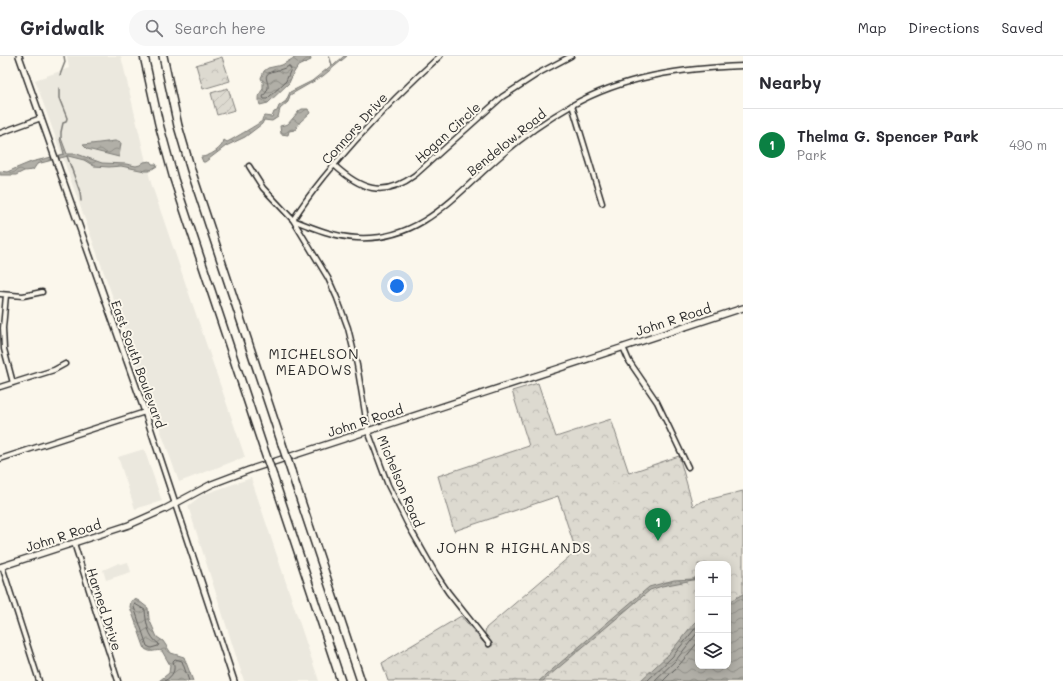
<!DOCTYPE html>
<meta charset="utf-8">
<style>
body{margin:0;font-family:Mali,sans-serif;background:#f7f7f7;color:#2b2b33}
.controls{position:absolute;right:12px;bottom:12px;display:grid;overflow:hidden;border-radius:8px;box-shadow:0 2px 10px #0003}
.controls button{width:36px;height:36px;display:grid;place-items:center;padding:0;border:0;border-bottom:1px solid #e1e1e2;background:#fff;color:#2b2b33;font:20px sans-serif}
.you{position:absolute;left:397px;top:230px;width:14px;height:14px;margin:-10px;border:3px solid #fff;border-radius:50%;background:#1a73e8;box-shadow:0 0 0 6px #1a73e833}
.badge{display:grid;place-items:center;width:26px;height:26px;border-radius:50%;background:#0b8043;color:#fff;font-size:13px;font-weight:700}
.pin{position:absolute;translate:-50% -33px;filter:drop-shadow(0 1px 2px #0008)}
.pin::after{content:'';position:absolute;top:21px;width:14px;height:12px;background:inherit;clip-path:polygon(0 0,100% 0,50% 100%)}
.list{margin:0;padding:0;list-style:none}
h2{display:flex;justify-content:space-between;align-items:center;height:52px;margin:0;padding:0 16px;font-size:17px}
h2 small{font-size:13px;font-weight:400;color:#7c7c81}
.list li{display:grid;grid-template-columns:26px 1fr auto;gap:12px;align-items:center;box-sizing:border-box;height:72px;padding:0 16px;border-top:1px solid #e1e1e2}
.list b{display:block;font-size:15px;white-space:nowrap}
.list p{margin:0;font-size:13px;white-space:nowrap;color:#7c7c81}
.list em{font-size:13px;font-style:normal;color:#7c7c81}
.icon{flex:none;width:22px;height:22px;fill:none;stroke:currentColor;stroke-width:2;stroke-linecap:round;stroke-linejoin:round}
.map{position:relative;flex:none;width:743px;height:625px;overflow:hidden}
header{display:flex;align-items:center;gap:24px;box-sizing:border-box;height:56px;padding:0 20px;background:#fff;border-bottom:1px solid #e1e1e2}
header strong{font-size:19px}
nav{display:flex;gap:22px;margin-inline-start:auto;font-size:14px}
.search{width:280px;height:36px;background:#f7f7f7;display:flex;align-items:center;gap:10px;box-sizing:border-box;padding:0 14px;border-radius:22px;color:#7c7c81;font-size:15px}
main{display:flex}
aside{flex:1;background:#fff}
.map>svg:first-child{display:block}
.built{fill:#ebe8de}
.park{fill:url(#park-crowns);stroke:#84827e;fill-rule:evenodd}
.garden{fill:url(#garden-furrows);stroke:#84827e}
.water{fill:url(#water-waves);stroke:#7b7a75}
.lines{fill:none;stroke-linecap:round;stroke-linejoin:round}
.shore{stroke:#61605d;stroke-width:1}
.stream{stroke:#7b7a75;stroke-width:1.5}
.minor-casing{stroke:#2b2b2b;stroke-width:7}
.tertiary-casing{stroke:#2b2b2b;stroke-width:8}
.secondary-casing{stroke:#2b2b2b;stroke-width:8}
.motorway-casing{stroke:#2b2b2b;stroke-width:10}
.minor{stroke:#fbf7ec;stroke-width:4}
.tertiary{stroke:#fbf7ec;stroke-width:5}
.secondary{stroke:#fbf7ec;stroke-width:5.5}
.motorway{stroke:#fbf7ec;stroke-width:7}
.motorway-bridge-casing{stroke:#2b2b2b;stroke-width:10;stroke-linecap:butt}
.motorway-bridge{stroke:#fbf7ec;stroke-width:7}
.labels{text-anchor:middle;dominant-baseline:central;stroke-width:4;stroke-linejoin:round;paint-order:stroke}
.street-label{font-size:13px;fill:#2b2b2b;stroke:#fbf7ec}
.neighbourhood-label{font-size:14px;letter-spacing:1px;fill:#2b2b2b;stroke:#fbf7ec}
</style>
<header>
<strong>Gridwalk</strong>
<div class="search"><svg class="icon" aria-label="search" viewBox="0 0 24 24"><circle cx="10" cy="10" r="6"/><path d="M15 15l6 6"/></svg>Search here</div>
<nav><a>Map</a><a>Directions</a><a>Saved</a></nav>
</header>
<main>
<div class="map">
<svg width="743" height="625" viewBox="0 0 743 625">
<defs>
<pattern id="park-crowns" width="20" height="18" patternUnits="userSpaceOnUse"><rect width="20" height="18" fill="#dddad0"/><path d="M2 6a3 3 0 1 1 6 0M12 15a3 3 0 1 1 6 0" fill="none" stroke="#bebbb3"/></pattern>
<pattern id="garden-furrows" width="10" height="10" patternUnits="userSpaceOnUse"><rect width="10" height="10" fill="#dddad0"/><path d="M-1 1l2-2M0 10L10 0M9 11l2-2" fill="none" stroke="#bebbb3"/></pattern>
<pattern id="water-waves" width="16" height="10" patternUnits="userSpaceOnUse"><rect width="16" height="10" fill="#b1afa7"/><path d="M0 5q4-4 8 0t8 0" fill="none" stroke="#908f88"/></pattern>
</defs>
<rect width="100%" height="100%" fill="#fbf7ec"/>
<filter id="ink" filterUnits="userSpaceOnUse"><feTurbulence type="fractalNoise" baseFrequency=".025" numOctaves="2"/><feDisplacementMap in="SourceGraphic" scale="8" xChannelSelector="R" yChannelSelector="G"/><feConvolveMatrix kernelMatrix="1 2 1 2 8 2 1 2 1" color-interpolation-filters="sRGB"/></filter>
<g filter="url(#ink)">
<!-- built -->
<path class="built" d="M67 0H121L151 127 245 401 179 426 35 24 69 12Z
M144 393 162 445 135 453 118 401Z
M251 422 319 625H244L188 450 202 439Z
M128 506 131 516 106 524 103 514 119 507 120 508Z"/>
<!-- park -->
<path class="park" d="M222 1 230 25 203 33 196 9Z
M538 327 556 381 611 363 629 417 679 400 693 450 703 445 743 435V625H388L382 607 461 560 483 586 486 572 576 495 558 440 454 475 438 420 529 390 512 335ZM698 508H728V610H698Z"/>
<!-- garden -->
<path class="garden" d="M228 32 235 54 217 59 211 37Z"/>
<!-- water -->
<path class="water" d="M297 0H310L311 4 298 10 293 18 289 27 268 47 260 49C258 43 259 37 263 33V26L261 22 264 15 268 12 282 9Z
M344 0H347L323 20 290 39 288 46 280 53 278 61 272 65 264 64 262 68 245 81 226 90 205 106H203L201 101C209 101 223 92 224 84L227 86 229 85C233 83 260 67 262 65 262 63 263 61 264 60L272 61 274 56 277 55 279 50 286 45 290 36 312 25 332 9H334Z
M302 53H308L310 57 300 66 295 74 289 75 288 79 281 78 280 70 288 68 299 55Z
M61 82 67 98H77L102 107 126 108 136 110 140 109 144 106 150 105 152 108H156L157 110 149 115H145L121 110 109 111 94 110 84 104 68 100 37 108 33 114 24 115 16 119H0V115L7 116 31 106 64 98 60 83Z
M115 85 121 87 119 101 87 93 83 89Z
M698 520V523L662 530 650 534 543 625H539L649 531 674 524 693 523Z
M743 538V625H640L669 598 694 567 698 564V610H728V546Z
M135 543 139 545 148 552 149 563 157 581 163 585 171 597 184 601 193 625H159L169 617 170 609 162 595C155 593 152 598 145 593L130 551 131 545Z"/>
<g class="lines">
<!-- shore -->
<path class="shore" d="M289 10 291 13 286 25 267 43H264L263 41C265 37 267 36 268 32 269 26 262 19 271 16 277 14 282 14 289 10Z
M135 548 145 554C146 566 148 581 159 588L158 590 151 592 147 590 134 551Z
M165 625C173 619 176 615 173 605L175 603 182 605 189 625
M647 625 672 601 698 569
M654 625 676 604 698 576
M663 625 680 608 698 586"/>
<!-- stream -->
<path class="stream" d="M329 0 332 9
M60 19 65 6 64 0
M59 32V42L67 62 66 66 63 67 61 76V82
M67 100 80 136 81 145"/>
<defs>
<path id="minor" d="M440 0C410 27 382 55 355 85 333 110 311 135 293 164 313 172 335 181 357 182 415 185 449 147 488 111 513 88 541 67 571 50 623 20 684 12 743 10
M572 49 602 147
M0 77 41 62
M334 109C360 133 383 143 415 119L502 41 539 17 571 0
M249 110 263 132 293 164 328 222 337 242 348 272 357 309 368 375 388 429 407 467 436 518 448 536 489 588
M0 238 23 240 42 236
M6 239 3 272 4 293 13 327
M623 291 629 305 657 346 688 411
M0 331 54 314 65 308
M0 403 145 356
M74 487 118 625
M2 510 39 625"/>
<path id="tertiary" d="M19 0 145 356 234 625"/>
<path id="secondary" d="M0 511 129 469 165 453 212 428 249 414 743 252"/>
<path id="motorway" d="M144 0 159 68 174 123 264 394
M163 0 178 70 191 114 282 388
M291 415 361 625
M273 420 341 625"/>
</defs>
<!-- minor casing -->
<use href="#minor" class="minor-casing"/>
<!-- tertiary casing -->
<use href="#tertiary" class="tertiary-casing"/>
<!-- secondary casing -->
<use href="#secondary" class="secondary-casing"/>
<!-- motorway casing -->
<use href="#motorway" class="motorway-casing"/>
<!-- minor -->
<use href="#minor" class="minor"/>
<!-- tertiary -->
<use href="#tertiary" class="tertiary"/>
<!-- secondary -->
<use href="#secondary" class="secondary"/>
<!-- motorway -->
<use href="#motorway" class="motorway"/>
<defs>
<path id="motorway-bridge" d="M282 388 291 415
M264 394 273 420"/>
</defs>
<!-- motorway-bridge casing -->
<use href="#motorway-bridge" class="motorway-bridge-casing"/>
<!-- motorway-bridge -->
<use href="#motorway-bridge" class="motorway-bridge"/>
</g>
</g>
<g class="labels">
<!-- street labels -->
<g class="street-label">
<text transform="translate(354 72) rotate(-48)">Connors Drive</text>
<text transform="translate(447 76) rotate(-42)">Hogan Circle</text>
<text transform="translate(506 86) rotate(-39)">Bendelow Road</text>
<text transform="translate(673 263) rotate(-18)">John R Road</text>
<text transform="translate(139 308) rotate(70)">East South Boulevard</text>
<text transform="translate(365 364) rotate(-18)">John R Road</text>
<text transform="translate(401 425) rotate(67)">Michelson Road</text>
<text transform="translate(63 479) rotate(-18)">John R Road</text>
<text transform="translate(105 553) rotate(72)">Harned Drive</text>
</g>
<!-- neighbourhood labels -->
<g class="neighbourhood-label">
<text x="314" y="297">MICHELSON<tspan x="314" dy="16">MEADOWS</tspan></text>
<text x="514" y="491">JOHN R HIGHLANDS</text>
</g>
</g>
</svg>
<div class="controls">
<button>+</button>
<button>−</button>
<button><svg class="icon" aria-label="layers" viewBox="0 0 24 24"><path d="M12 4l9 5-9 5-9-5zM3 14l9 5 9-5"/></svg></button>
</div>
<div class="you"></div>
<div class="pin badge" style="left:658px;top:485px">1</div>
</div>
<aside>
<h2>Nearby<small></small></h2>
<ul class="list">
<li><span class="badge">1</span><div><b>Thelma G. Spencer Park</b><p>Park</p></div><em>490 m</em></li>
</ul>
</aside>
</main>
